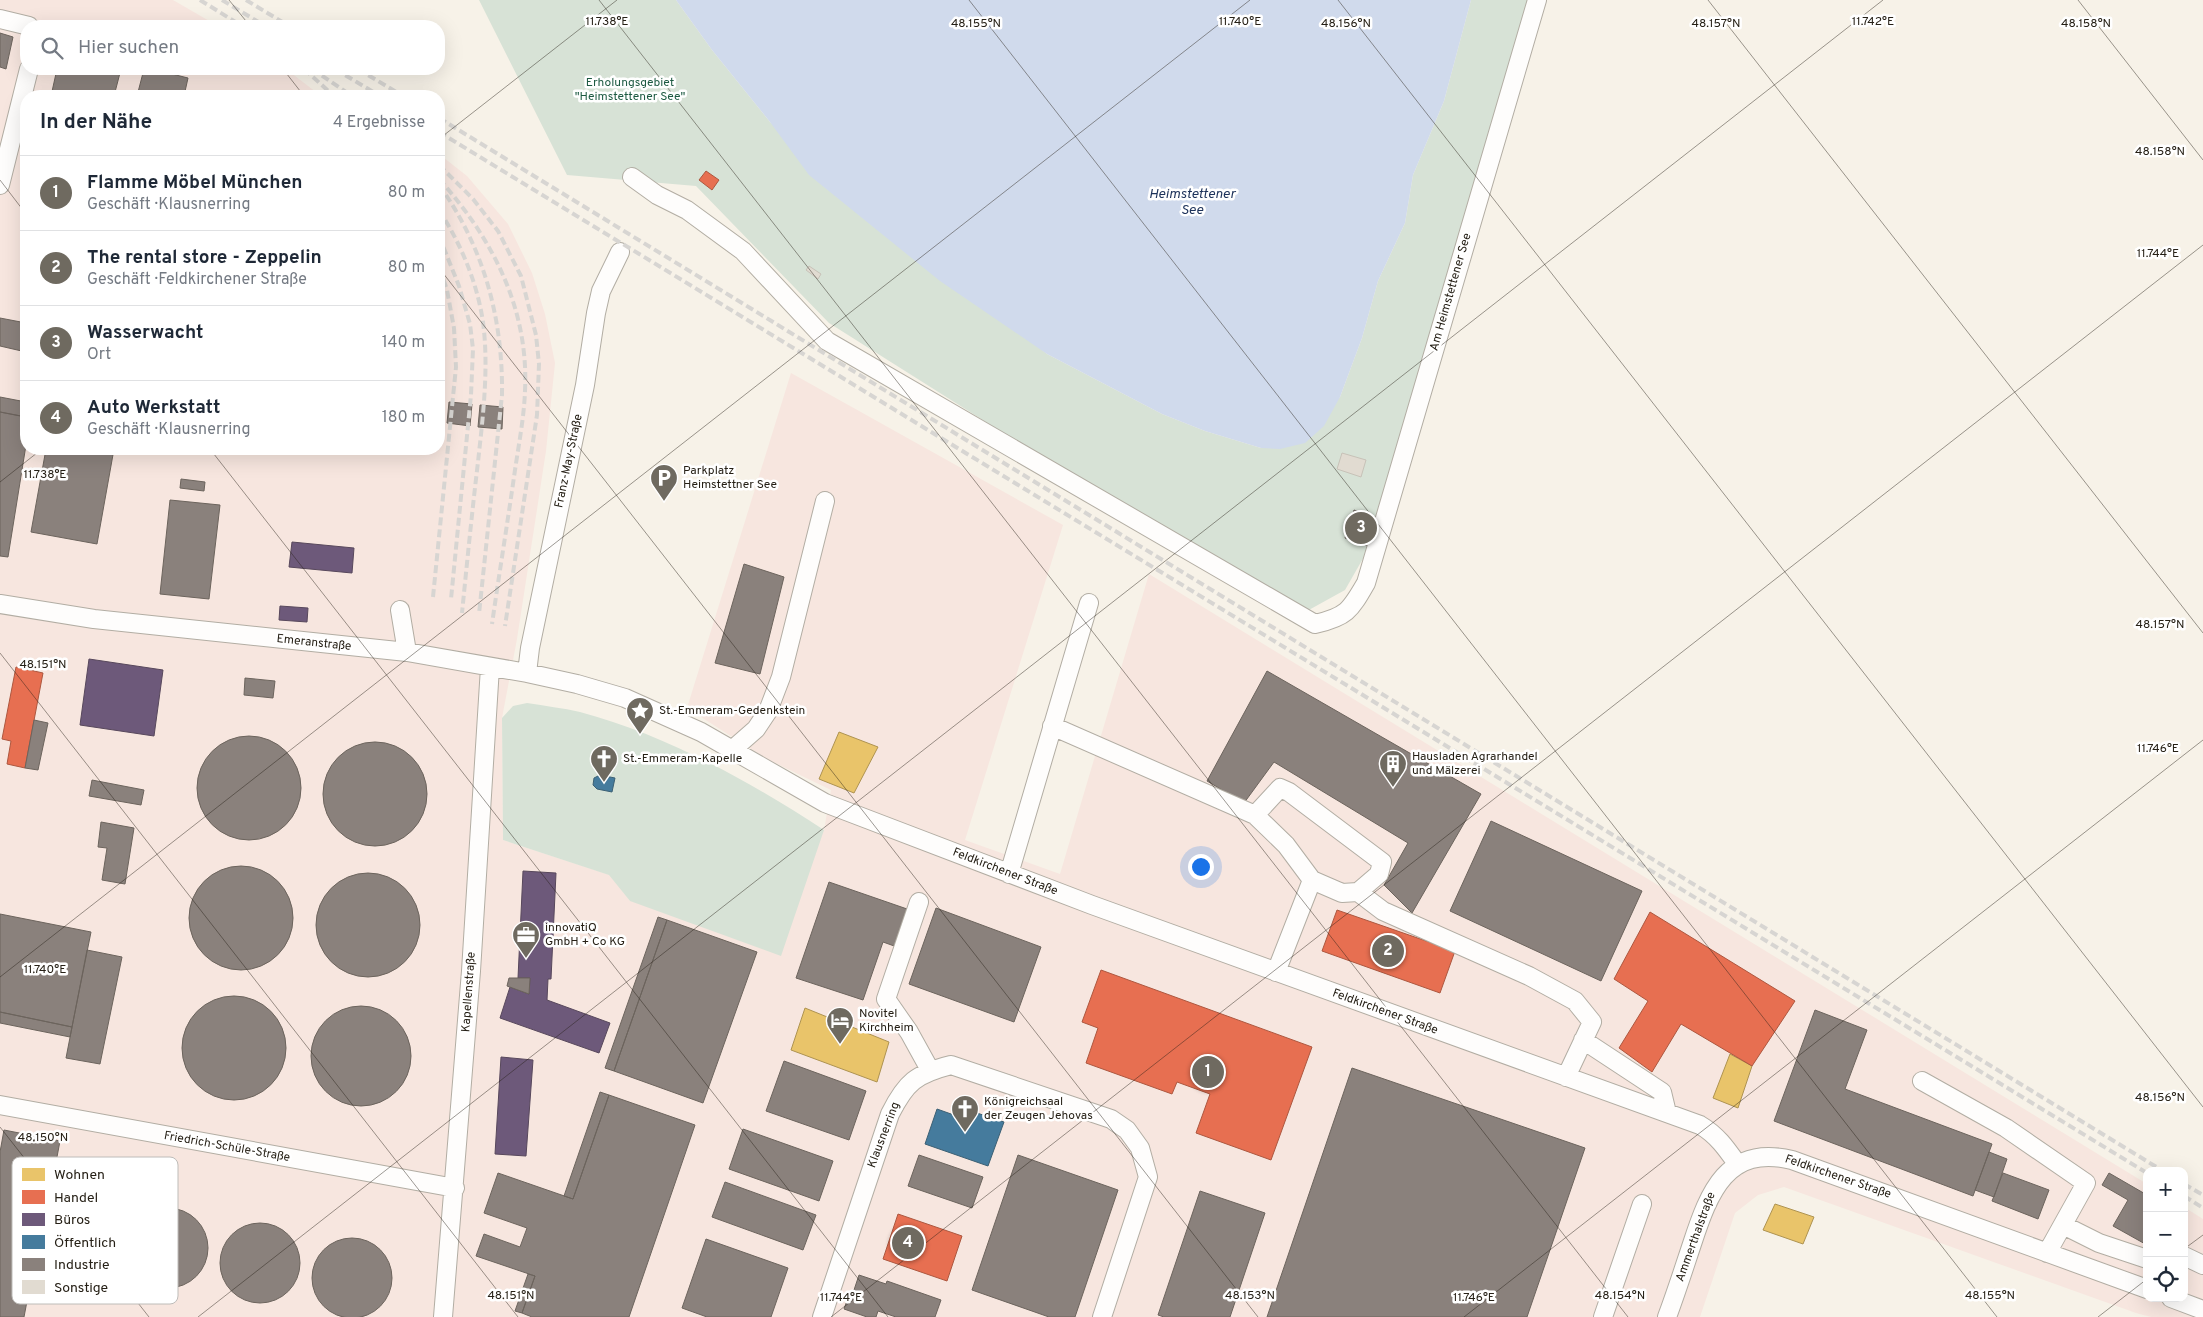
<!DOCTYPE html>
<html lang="de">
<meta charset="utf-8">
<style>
body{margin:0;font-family:Overpass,sans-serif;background:#f2f2f3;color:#1f2937}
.controls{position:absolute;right:15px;bottom:15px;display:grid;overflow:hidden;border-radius:10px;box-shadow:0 5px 20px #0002}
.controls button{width:45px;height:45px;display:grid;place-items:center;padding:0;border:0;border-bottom:1px solid #e0e1e3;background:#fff;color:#1f2937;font:25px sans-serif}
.you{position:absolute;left:1200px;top:866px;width:18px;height:18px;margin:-12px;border:4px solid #fff;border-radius:50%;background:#1a73e8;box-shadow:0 0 0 8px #1a73e833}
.badge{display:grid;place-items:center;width:32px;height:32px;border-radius:50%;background:#6f6a60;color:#fff;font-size:16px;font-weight:700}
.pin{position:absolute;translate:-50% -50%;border:2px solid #fff;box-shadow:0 1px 5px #0006}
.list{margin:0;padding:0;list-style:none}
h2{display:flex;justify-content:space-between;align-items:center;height:65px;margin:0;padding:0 20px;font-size:21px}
h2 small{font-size:16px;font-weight:400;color:#747a83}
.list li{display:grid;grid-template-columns:32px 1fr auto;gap:15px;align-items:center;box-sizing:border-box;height:75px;padding:0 20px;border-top:1px solid #e0e1e3}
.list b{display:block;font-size:19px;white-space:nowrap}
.list p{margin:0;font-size:16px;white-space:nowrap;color:#747a83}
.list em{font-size:16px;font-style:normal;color:#747a83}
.icon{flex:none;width:28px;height:28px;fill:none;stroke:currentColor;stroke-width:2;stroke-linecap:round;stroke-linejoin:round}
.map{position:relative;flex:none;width:2203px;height:1317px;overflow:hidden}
.search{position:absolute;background:#fff;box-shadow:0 5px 20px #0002;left:20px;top:20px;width:425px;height:55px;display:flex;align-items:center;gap:12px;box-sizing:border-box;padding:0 18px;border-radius:20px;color:#747a83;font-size:19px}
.panel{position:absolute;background:#fff;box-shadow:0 5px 20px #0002;left:20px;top:90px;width:425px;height:365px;border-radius:20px}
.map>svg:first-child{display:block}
.industrial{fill:#f7e6df}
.green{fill:#d7e2d6}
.water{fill:#d0daec}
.homes{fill:#e9c46a;stroke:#ae9351}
.shops{fill:#e76f51;stroke:#ad573f}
.offices{fill:#6d597a;stroke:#58485c}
.public{fill:#457b9d;stroke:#3c6074}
.industry{fill:#8a817c;stroke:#6c645d}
.building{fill:#e1dbd1;stroke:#c7c2b8}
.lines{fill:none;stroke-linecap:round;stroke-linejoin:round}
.minor-casing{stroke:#b2ada3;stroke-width:20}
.minor{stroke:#fefdfc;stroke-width:18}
.rail{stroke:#d7d5d2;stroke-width:4;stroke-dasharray:8 4;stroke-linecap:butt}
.ticks{fill:none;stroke:#262016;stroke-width:1;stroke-opacity:0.45}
.labels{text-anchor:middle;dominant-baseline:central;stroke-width:5;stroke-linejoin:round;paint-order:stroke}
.park-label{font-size:12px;fill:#1d5a42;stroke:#fff}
.street-label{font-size:12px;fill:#262016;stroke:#fff}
.poi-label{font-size:12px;fill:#262016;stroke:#fff;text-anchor:start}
.water-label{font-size:14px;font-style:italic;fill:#1d325a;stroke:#fff}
.key{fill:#fff;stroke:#bebcb9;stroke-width:1}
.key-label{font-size:14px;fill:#262016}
.ticks-label{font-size:12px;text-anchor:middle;fill:#262016;stroke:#fff;stroke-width:5;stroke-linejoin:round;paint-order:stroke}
</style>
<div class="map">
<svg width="2203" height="1317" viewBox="0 0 2203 1317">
<rect width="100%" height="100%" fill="#f7f2e8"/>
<!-- industrial -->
<path class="industrial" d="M0 0H173L218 26H26V69H286L321 96H26V449H439V154L467 176 508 224 532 273 545 314 555 363 546 451 517 639 502 718 503 840 610 875 630 901 824 830 831 790 765 758 687 708 791 373 1063 525 965 840 1060 874 1149 574 2147 1184V1298H2184V1207L2203 1219V1317H2151L2136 1313 1784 1187 1758 1195 1735 1213 1700 1317H0Z"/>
<!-- green -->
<path class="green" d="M479 0H676L712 50 770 122 1047 354 1162 414 1205 431 1261 448 1340 397 1362 338 1378 281 1405 223 1413 175 1444 101 1471 0H1533L1369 548 1345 590 1307 611 1173 540 829 323 696 186 567 175Z
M527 703C545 706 563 708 580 712 664 734 751 782 824 830L781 956 630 901 609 875 503 840 502 718 513 706Z"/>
<!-- water -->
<path class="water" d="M676 0H1471L1444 101 1413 175 1405 223 1378 281 1362 338 1340 397 1324 426 1305 443 1280 449 1261 448 1205 431 1162 414 1047 354 940 281 809 175 770 122 712 50Z"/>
<!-- homes -->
<path class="homes" d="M839 732 878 747 854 793 819 779Z
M805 1008 889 1042 877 1082 791 1050Z
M1730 1054 1752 1066 1738 1108 1713 1098Z
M1775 1204 1814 1217 1803 1244 1763 1230Z"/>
<!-- shops -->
<path class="shops" d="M706 171 719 180 712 190 699 180Z
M16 667 43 673 25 768 7 764 11 741 2 739Z
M1337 910 1455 951 1440 993 1322 951Z
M1650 912 1795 1001 1752 1066 1681 1024 1652 1072 1619 1048 1648 1001 1614 979Z
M1101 970 1312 1047 1271 1160 1196 1133 1210 1094 1177 1082 1172 1094 1086 1063 1098 1028 1082 1022Z
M898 1214 962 1236 947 1281 883 1259Z"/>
<!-- offices -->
<path class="offices" d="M292 542 354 548 352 573 289 567Z
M280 606 308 608 307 622 279 620Z
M89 659 163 670 154 736 80 725Z
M523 871 556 873 551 979H548L547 1000 610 1023 599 1053 500 1018 510 987 529 994 530 978H518Z
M501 1057 533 1060 526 1156 495 1154Z"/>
<!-- public -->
<path class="public" d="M600 775 615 778 612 792 597 789 593 785 594 778Z
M937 1109 968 1120 971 1111 1004 1122 988 1166 925 1144Z"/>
<!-- industry -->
<path class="industry" d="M0 33 13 37 6 69 0 67Z
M57 69H121L114 96H51Z
M144 69H152L188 78 184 96H137Z
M0 318 26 323V352L0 346Z
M25 366 26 367V391L21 390Z
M0 397 26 402V417L0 412Z
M449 402 472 404 470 426 447 423Z
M480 405 503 407 502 429 478 427Z
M0 412 26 417V445L8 557 0 556Z
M46 449H114L97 544 31 532Z
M181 479 205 482 204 491 180 488Z
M170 500 220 505 209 599 160 594Z
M1354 510 1377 518 1368 546 1345 538Z
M744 564 784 577 760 674 715 663Z
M1267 671 1481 794 1412 913 1384 885 1408 843 1274 762 1244 803 1207 781Z
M245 678 275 681 273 698 244 695Z
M34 720 48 723 38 770 25 768Z
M197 788a52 52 0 1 1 104 0a52 52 0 1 1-104 0Z
M323 794a52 52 0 1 1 104 0a52 52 0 1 1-104 0Z
M92 780 144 790 141 805 89 796Z
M1491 821 1642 891 1601 981 1450 911Z
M101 822 134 828 125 884 102 880 107 848 98 847Z
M189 918a52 52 0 1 1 104 0a52 52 0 1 1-104 0Z
M316 925a52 52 0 1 1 104 0a52 52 0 1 1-104 0Z
M829 882 910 910 897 947 883 942 863 1000 796 978Z
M936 908 1041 947 1014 1022 909 984Z
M0 914 91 932 72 1027 0 1012Z
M658 917 667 920 614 1071 605 1068Z
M667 920 757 952 703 1103 614 1071Z
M87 950 122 957 100 1064 66 1058Z
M509 978H530L529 994 507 986Z
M182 1048a52 52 0 1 1 104 0a52 52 0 1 1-104 0Z
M311 1056a50 50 0 1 1 100 0a50 50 0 1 1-100 0Z
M1815 1010 1867 1030 1845 1089 1992 1144 1973 1196 1774 1121Z
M0 1012 72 1027 70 1037 0 1023Z
M784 1061 866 1091 849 1140 766 1111Z
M1352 1068 1585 1148 1527 1317H1267Z
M600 1092 609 1095 573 1199 564 1196Z
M609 1095 695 1125 629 1317H532L522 1313 535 1276 476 1256 484 1234 520 1247 527 1228 484 1213 498 1173 573 1199Z
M743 1129 833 1161 819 1201 729 1169Z
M4 1130 60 1141 47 1210 61 1213 60 1221 43 1217 24 1317H0V1152Z
M1989 1152 2007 1159 1994 1197 1975 1190Z
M919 1155 983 1177 972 1208 908 1186Z
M1018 1155 1118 1190 1075 1317H1049L972 1290Z
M2003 1173 2049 1190 2038 1219 1992 1201Z
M2109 1173 2147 1195V1245L2113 1226 2128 1200 2102 1185Z
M725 1182 816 1215 803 1250 712 1217Z
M1200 1191 1265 1213 1230 1317H1164L1158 1315Z
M128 1248a40 40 0 1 1 80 0a40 40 0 1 1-80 0Z
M220 1263a40 40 0 1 1 80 0a40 40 0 1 1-80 0Z
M312 1278a40 40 0 1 1 80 0a40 40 0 1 1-80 0Z
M706 1239 788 1268 771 1317H707L682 1308Z
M528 1274 535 1276 522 1313 515 1311Z
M859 1275 886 1284 887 1281 941 1300 935 1317H896L878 1311 876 1317H867L844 1309 849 1295 852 1296Z"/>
<!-- building -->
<path class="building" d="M809 266 821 274 818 279 806 270Z
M1342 453 1366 460 1361 477 1337 469Z"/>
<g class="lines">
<defs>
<path id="minor" d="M0 19 29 26
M632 177 657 195 687 210 743 251 827 341 1315 624C1346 617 1350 611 1366 583L1537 0
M0 185 29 69
M0 604 94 619 407 652 527 673 577 684 625 698 701 732 825 803 1092 905 1700 1125C1717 1135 1726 1148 1738 1165
M400 610 407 652
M527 673 530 648 585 385 596 313 601 291 620 252
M1052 726 1255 815
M732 750 756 729 768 711 781 677 825 501
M1009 874 1089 603
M1358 892 1383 911 1529 976 1575 1001 1592 1022 1566 1077
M919 902 886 999 909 1032 930 1070
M1276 972 1312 880 1286 845 1255 815 1280 788 1289 792 1382 862 1379 874 1358 892 1342 893 1312 880
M1583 1040 1662 1092 1667 1113
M1922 1081 2006 1128 2086 1183 2047 1253
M0 1105 455 1188
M2063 1225 2099 1243 2147 1259
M2184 1256 2203 1265
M2171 1298 2203 1310
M443 1317 471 971 490 667
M822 1317 890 1114C906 1082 916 1074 951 1065L1111 1119 1127 1130 1140 1148 1148 1177 1102 1317
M1603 1317 1642 1204
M1667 1317C1676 1293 1684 1268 1692 1244 1709 1192 1727 1144 1792 1160L2147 1289"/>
</defs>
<!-- minor casing -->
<use href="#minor" class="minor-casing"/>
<!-- minor -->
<use href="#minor" class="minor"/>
<!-- rail -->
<path class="rail" d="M200 0 242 26
M222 0 265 26
M246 0 289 26
M304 69 334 96
M312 69 352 96
M335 69 380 96
M358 69 403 96
M439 118 2163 1171
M439 132 2147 1173
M439 165 473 199 498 231 521 276 536 335 539 364 537 415 505 626
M439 179C492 238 529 308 525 391 524 419 518 448 514 477 507 526 499 575 492 624
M446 195C486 255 503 323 502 395L479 614
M439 210C461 244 477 282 483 322 489 368 483 416 478 462 472 512 467 563 462 613
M439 236 459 286 470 324 473 349 471 395 451 599
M433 597 456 367 454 328 447 290 439 266
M2184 1184 2203 1195
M2184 1196 2203 1208"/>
</g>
<!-- ticks -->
<path class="ticks" d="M229 0 250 26M599 0 1628 1317M969 0 1997 1317M1338 0 2203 1107M1708 0 2203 633M2078 0 2203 160M283 69 304 96M439 139 617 0M0 180 26 214M439 268 1258 1317M210 449 888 1317M0 482 42 449M0 653 518 1317M0 977 1250 0M0 1127 149 1317M2184 1249 2203 1235M198 1317 1883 0M831 1317 2203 245M1464 1317 2203 740M2098 1317 2147 1279"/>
<!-- icons -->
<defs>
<symbol id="parking-pin" viewBox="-11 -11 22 30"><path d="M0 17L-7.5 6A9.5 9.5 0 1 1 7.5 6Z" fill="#6f6a60" stroke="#fff"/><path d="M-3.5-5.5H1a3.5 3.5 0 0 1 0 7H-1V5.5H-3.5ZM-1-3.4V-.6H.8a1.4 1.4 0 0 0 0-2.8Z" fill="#fff"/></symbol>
<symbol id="sight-pin" viewBox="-11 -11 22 30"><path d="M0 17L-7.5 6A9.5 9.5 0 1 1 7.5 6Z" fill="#6f6a60" stroke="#fff"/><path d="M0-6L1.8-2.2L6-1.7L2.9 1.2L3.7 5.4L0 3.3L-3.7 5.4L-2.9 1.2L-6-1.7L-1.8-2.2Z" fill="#fff"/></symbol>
<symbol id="church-pin" viewBox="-11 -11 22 30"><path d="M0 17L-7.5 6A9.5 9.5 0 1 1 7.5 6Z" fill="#6f6a60" stroke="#fff"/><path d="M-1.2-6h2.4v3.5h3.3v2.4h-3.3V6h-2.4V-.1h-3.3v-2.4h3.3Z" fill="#fff"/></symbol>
<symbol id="building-pin" viewBox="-11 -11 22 30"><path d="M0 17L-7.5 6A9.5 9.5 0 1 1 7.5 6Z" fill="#6f6a60" stroke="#fff"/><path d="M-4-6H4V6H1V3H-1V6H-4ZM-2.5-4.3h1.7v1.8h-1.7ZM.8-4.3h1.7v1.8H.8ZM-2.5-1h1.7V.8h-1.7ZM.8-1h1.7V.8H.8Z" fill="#fff"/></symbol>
<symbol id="office-pin" viewBox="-11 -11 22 30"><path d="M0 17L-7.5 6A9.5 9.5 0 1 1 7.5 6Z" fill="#6f6a60" stroke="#fff"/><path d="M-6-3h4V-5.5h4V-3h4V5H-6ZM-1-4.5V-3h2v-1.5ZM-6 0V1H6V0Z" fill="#fff"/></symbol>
<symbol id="hotel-pin" viewBox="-11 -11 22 30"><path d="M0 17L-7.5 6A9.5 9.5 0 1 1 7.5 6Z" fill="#6f6a60" stroke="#fff"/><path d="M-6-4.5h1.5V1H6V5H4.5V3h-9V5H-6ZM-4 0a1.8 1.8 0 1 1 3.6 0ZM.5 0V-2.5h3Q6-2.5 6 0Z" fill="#fff"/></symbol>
</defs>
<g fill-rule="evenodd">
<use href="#parking-pin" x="648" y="462" width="32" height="43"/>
<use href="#sight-pin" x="624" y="695" width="32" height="43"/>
<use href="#church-pin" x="588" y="743" width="32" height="43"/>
<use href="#building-pin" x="1377" y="748" width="32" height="43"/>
<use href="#office-pin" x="510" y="919" width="32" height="43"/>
<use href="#hotel-pin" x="824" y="1005" width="32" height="43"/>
<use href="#church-pin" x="949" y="1093" width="32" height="43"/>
</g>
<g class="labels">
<!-- park labels -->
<g class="park-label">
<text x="630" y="83">Erholungsgebiet<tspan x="630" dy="14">"Heimstettener See"</tspan></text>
</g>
<!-- street labels -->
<g class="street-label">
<text transform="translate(1451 292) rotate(-74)">Am Heimstettener See</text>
<text transform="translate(569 461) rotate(-78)">Franz-May-Straße</text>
<text transform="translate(314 643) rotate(6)">Emeranstraße</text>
<text transform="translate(1005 872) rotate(21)">Feldkirchener Straße</text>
<text transform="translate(469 992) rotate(-86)">Kapellenstraße</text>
<text transform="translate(1385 1012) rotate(20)">Feldkirchener Straße</text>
<text transform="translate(884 1135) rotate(-69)">Klausnerring</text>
<text transform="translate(227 1147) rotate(10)">Friedrich-Schüle-Straße</text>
<text transform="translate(1838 1177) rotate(19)">Feldkirchener Straße</text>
<text transform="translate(1696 1237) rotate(-70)">Ammerthalstraße</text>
</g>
<!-- poi labels -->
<g class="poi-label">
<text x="683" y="471">Parkplatz<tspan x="683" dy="14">Heimstettner See</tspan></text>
<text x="659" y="711">St.-Emmeram-Gedenkstein</text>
<text x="1412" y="757">Hausladen Agrarhandel<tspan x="1412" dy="14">und Mälzerei</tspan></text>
<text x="623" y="759">St.-Emmeram-Kapelle</text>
<text x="545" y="928">innovatiQ<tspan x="545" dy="14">GmbH + Co KG</tspan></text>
<text x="859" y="1014">Novitel<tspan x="859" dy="14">Kirchheim</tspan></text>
<text x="984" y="1102">Königreichsaal<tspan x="984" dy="14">der Zeugen Jehovas</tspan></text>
</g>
<!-- water labels -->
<g class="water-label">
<text x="1192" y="194">Heimstettener<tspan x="1192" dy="16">See</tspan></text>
</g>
</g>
<!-- legend -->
<rect x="12" y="1157" width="166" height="147" rx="8" class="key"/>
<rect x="22" y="1168" width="23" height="13" fill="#e9c46a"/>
<rect x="22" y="1190" width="23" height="14" fill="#e76f51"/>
<rect x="22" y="1213" width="23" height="13" fill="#6d597a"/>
<rect x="22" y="1235" width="23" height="14" fill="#457b9d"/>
<rect x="22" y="1258" width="23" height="13" fill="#8a817c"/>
<rect x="22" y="1280" width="23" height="14" fill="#e1dbd1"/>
<g class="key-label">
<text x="54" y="1179">Wohnen</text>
<text x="54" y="1202">Handel</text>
<text x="54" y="1224">Büros</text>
<text x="54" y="1247">Öffentlich</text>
<text x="54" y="1269">Industrie</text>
<text x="54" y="1292">Sonstige</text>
</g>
<g class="ticks-label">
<text x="607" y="25">11.738°E</text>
<text x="1240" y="25">11.740°E</text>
<text x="1873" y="25">11.742°E</text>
<text x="1716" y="27">48.157°N</text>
<text x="2086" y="27">48.158°N</text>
<text x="976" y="27">48.155°N</text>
<text x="1346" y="27">48.156°N</text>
<text x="2160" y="155">48.158°N</text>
<text x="2158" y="257">11.744°E</text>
<text x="45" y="478">11.738°E</text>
<text x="2160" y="628">48.157°N</text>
<text x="43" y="668">48.151°N</text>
<text x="2158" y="752">11.746°E</text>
<text x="45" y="973">11.740°E</text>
<text x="2160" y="1101">48.156°N</text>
<text x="43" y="1141">48.150°N</text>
<text x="511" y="1299">48.151°N</text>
<text x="1250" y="1299">48.153°N</text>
<text x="1620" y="1299">48.154°N</text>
<text x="1990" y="1299">48.155°N</text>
<text x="841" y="1301">11.744°E</text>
<text x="1474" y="1301">11.746°E</text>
</g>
</svg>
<div class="controls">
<button>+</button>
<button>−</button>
<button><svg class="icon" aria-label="locate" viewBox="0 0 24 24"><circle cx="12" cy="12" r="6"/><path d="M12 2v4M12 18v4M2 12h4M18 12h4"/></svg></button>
</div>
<div class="you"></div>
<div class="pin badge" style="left:1208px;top:1072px">1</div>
<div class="pin badge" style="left:1388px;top:951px">2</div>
<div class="pin badge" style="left:1361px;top:528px">3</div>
<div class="pin badge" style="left:908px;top:1243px">4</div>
<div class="search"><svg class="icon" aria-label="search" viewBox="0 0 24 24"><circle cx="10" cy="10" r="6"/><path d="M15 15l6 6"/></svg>Hier suchen</div>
<section class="panel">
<h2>In der Nähe<small>4 Ergebnisse</small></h2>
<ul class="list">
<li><span class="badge">1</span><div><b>Flamme Möbel München</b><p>Geschäft · Klausnerring</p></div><em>80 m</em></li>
<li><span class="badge">2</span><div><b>The rental store - Zeppelin</b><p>Geschäft · Feldkirchener Straße</p></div><em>80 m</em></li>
<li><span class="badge">3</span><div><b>Wasserwacht</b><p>Ort</p></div><em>140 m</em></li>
<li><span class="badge">4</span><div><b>Auto Werkstatt</b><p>Geschäft · Klausnerring</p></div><em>180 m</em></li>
</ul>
</section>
</div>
